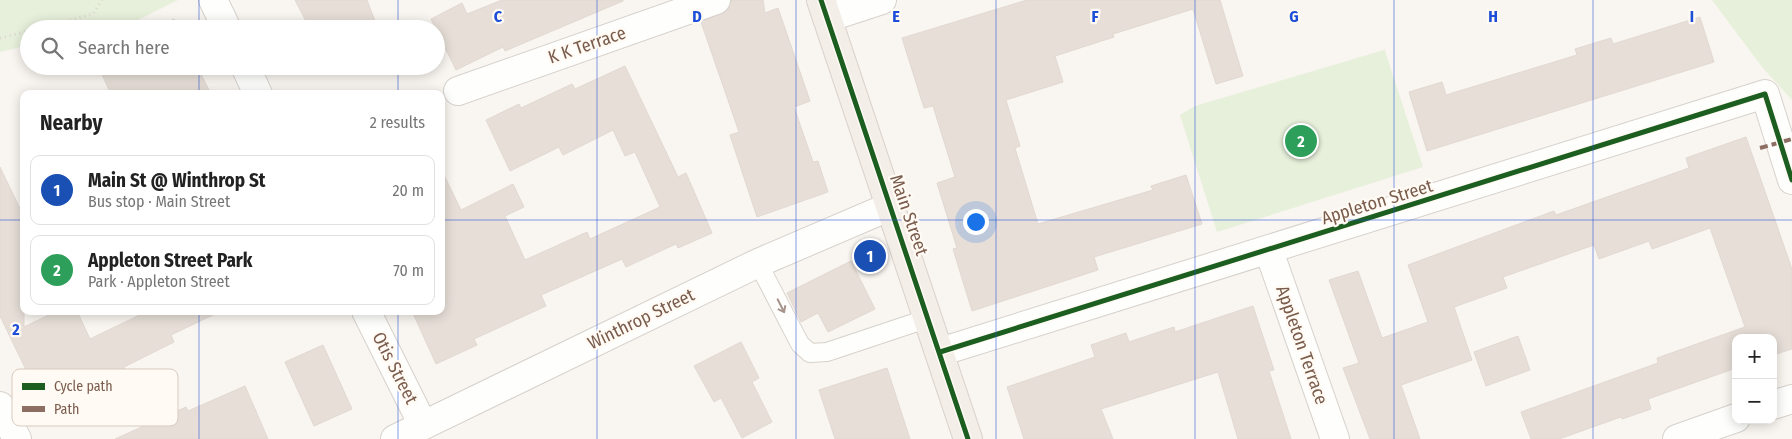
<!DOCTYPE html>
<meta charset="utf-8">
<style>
body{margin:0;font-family:"Fira Sans Condensed",sans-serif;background:#f2f2f2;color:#222}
.controls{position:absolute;right:15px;bottom:15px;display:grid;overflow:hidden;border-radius:10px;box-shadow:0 2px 12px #0003}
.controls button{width:45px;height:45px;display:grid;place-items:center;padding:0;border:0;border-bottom:1px solid #e0e0e0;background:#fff;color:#222;font:25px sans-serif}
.you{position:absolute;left:975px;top:221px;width:18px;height:18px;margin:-12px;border:4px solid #fff;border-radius:50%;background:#1a73e8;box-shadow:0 0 0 8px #1a73e833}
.badge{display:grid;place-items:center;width:32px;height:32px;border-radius:50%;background:#d93025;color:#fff;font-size:16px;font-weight:700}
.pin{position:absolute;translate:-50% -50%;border:2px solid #fff;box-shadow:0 1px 5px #0006}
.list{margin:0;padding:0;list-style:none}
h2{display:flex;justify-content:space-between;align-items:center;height:65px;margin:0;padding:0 20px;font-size:21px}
h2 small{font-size:16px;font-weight:400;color:#767676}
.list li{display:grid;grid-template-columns:32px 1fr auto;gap:15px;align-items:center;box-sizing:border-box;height:70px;margin:0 10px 10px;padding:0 10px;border:1px solid #e0e0e0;border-radius:10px}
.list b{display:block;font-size:19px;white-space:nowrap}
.list p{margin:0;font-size:16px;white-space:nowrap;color:#767676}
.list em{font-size:16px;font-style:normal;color:#767676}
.icon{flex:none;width:28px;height:28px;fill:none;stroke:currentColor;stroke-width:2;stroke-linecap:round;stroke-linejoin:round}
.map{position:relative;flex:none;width:1792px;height:439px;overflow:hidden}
.search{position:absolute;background:#fff;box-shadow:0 2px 12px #0003;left:20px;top:20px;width:425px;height:55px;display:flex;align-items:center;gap:12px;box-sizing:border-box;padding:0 18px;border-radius:28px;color:#767676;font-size:19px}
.panel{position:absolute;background:#fff;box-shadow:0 2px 12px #0003;left:20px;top:90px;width:425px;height:225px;border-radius:10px}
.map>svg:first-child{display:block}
.green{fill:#e7f0db}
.building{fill:#e6ded7;stroke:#e2d8d2}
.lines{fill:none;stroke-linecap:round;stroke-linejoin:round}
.service-casing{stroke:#d7d1cb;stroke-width:20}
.minor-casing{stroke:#d7d1cb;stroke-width:30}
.primary-casing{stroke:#dad1cc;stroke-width:30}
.path{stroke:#dcd5d0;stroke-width:3;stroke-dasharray:1 4;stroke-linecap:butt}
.service{stroke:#fefefd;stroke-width:18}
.minor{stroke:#fefefd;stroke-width:28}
.primary{stroke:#f3eee8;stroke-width:28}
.quiet{stroke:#8d6e63;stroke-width:4;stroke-dasharray:8 4;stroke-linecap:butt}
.cycleway-casing{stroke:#fffaf3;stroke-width:8}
.cycleway{stroke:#1b5e20;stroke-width:5}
.oneway{stroke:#a8958b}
.grid{fill:none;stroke:#1d4ed8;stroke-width:1;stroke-opacity:0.55}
.labels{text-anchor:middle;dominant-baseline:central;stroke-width:4.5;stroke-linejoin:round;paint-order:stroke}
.street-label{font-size:18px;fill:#7a5c4d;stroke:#fffaf3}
.key{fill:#fffaf3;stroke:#d7cbc1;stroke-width:1}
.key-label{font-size:14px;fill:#7a5c4d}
.grid-label{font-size:16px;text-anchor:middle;font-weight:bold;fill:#1d4ed8;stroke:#fffaf3;stroke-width:4.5;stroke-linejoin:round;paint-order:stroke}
</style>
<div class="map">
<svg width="1792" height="439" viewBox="0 0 1792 439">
<rect width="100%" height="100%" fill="#f9f5f0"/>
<!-- green -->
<path class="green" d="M0 0H178L120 29H29V45L0 52Z
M1712 0H1792V100L1762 67Z
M1383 45 1423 167 1217 232 1180 115 1195 106 1384 50Z"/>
<!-- building -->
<path class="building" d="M295 0H367L378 29H310Z
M502 0H623V1L505 51 503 47 456 70 431 19 462 3 467 14Z
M731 0H763L765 13 778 8 810 101 794 107 813 162 818 161 828 192 757 217 730 135 739 132 701 22 728 10Z
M1027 0H1220L1243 76 1216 84 1193 9 1113 34 1114 37 1055 56 1063 82 1006 100 1020 146 1015 148 1038 224 1153 190 1151 186 1186 175 1202 224 1094 257 1098 270 972 311 953 249 957 248 937 183 955 177 933 106 924 108 902 38Z
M1700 17 1714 62 1427 151 1409 92 1442 82 1446 95 1577 55 1575 49 1611 38 1613 44Z
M174 19 179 29H153Z
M98 66H197L211 94H111Z
M625 66 678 177 686 173 712 233 678 248 676 244 626 267 622 259 541 295 546 306 474 339 477 345 436 364 412 311H441V169L461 210 513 184 524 207 505 216 525 260 587 232 590 239 660 207 635 152 625 156 613 130 563 155 559 147 510 171 486 120 519 104 521 108 572 84 575 89Z
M1746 137 1792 269V349L1773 355V338H1736V368L1648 399 1651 409 1622 419 1621 417 1559 439H1531L1521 412 1658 363 1657 358 1745 327 1710 228 1652 249 1649 241 1599 259 1594 245 1503 277 1507 288 1454 307 1472 360 1401 385 1420 439H1370L1343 368 1359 363 1329 280 1358 271 1382 338 1428 322 1408 265 1554 211 1556 215 1689 168 1686 158Z
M0 167 24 217V327L57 311H77L90 339 148 311H221L171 335 174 342 124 367 131 383 64 415 55 397 42 403 0 316Z
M851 261 875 309 828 332 818 313 801 322 787 293Z
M1253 306 1274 370 1269 371 1291 439H1238L1218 372 1101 409 1113 439H1024L1007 387 1095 357 1091 345 1126 333 1129 342 1174 327 1175 332Z
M1518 336 1530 370 1486 386 1474 352Z
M741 342 759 378 752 382 772 422 742 438 721 398 714 402 694 366Z
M323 345 352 409 314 426 285 362Z
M887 368 910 439H835L819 390Z
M245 386 268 439H115L186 407 188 411Z"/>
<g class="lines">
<defs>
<path id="service" d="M758 263 800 344 810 353 827 352 929 318"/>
<path id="minor" d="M213 0 227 29
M827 18 882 0
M245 66 258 94
M458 91 716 0
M1269 251 1335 439
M366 311 423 425
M940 352 1765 94 1792 180
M1773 405 1792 399
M0 406 17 439
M395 439 758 263 891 206
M1677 439 1736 418"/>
<path id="primary" d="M821 0 968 439"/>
</defs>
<!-- service casing -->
<use href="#service" class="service-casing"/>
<!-- minor casing -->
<use href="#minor" class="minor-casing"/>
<!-- primary casing -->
<use href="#primary" class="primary-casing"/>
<!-- path -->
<path class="path" d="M36 29 93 14 102 0
M0 38 29 31"/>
<!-- service -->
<use href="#service" class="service"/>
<!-- minor -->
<use href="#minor" class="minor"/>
<!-- primary -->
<use href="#primary" class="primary"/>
<!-- quiet -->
<path class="quiet" d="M1760 148 1792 139"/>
<defs>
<path id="cycleway" d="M821 0 968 439
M940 352 1765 94 1792 180"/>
</defs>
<!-- cycleway casing -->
<use href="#cycleway" class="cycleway-casing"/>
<!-- cycleway -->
<use href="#cycleway" class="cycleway"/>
</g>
<!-- one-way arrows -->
<defs><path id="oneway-shaft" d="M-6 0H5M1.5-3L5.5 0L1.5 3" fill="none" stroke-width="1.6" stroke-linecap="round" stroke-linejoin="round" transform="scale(1.25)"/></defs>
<use class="oneway" href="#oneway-shaft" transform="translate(781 306) rotate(63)"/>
<!-- grid -->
<path class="grid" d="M199 0V29M398 0V29M597 0V439M796 0V439M996 0V439M1195 0V439M1394 0V439M1593 0V439M199 66V94M398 66V94M0 220H24M441 220H1792M199 311V439M398 311V439"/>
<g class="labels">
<!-- street labels -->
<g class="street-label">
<text transform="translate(587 45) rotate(-19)">K K Terrace</text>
<text transform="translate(1377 202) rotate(-17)">Appleton Street</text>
<text transform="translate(909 215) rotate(71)">Main Street</text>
<text transform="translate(641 319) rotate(-26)">Winthrop Street</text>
<text transform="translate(1302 345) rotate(71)">Appleton Terrace</text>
<text transform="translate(395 368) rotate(63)">Otis Street</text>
</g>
</g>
<!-- legend -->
<rect x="12" y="369" width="166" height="57" rx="8" class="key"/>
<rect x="22" y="383" width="23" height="7" fill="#1b5e20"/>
<rect x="22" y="406" width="23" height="6" fill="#8d6e63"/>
<g class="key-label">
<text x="54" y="391">Cycle path</text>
<text x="54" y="414">Path</text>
</g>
<g class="grid-label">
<text x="498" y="22">C</text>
<text x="697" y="22">D</text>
<text x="896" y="22">E</text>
<text x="1095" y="22">F</text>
<text x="1294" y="22">G</text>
<text x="1493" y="22">H</text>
<text x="1692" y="22">I</text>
<text x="16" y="335">2</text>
</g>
</svg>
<div class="controls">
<button>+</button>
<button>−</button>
</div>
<div class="you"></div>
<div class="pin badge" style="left:870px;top:256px;background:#1a4fb4">1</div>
<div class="pin badge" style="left:1301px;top:141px;background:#2e9e5b">2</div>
<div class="search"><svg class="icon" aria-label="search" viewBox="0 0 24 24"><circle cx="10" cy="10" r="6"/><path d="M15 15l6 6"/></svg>Search here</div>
<section class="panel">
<h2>Nearby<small>2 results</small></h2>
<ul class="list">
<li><span class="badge" style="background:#1a4fb4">1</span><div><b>Main St @ Winthrop St</b><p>Bus stop · Main Street</p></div><em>20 m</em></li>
<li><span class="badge" style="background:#2e9e5b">2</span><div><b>Appleton Street Park</b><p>Park · Appleton Street</p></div><em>70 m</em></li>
</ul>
</section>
</div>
